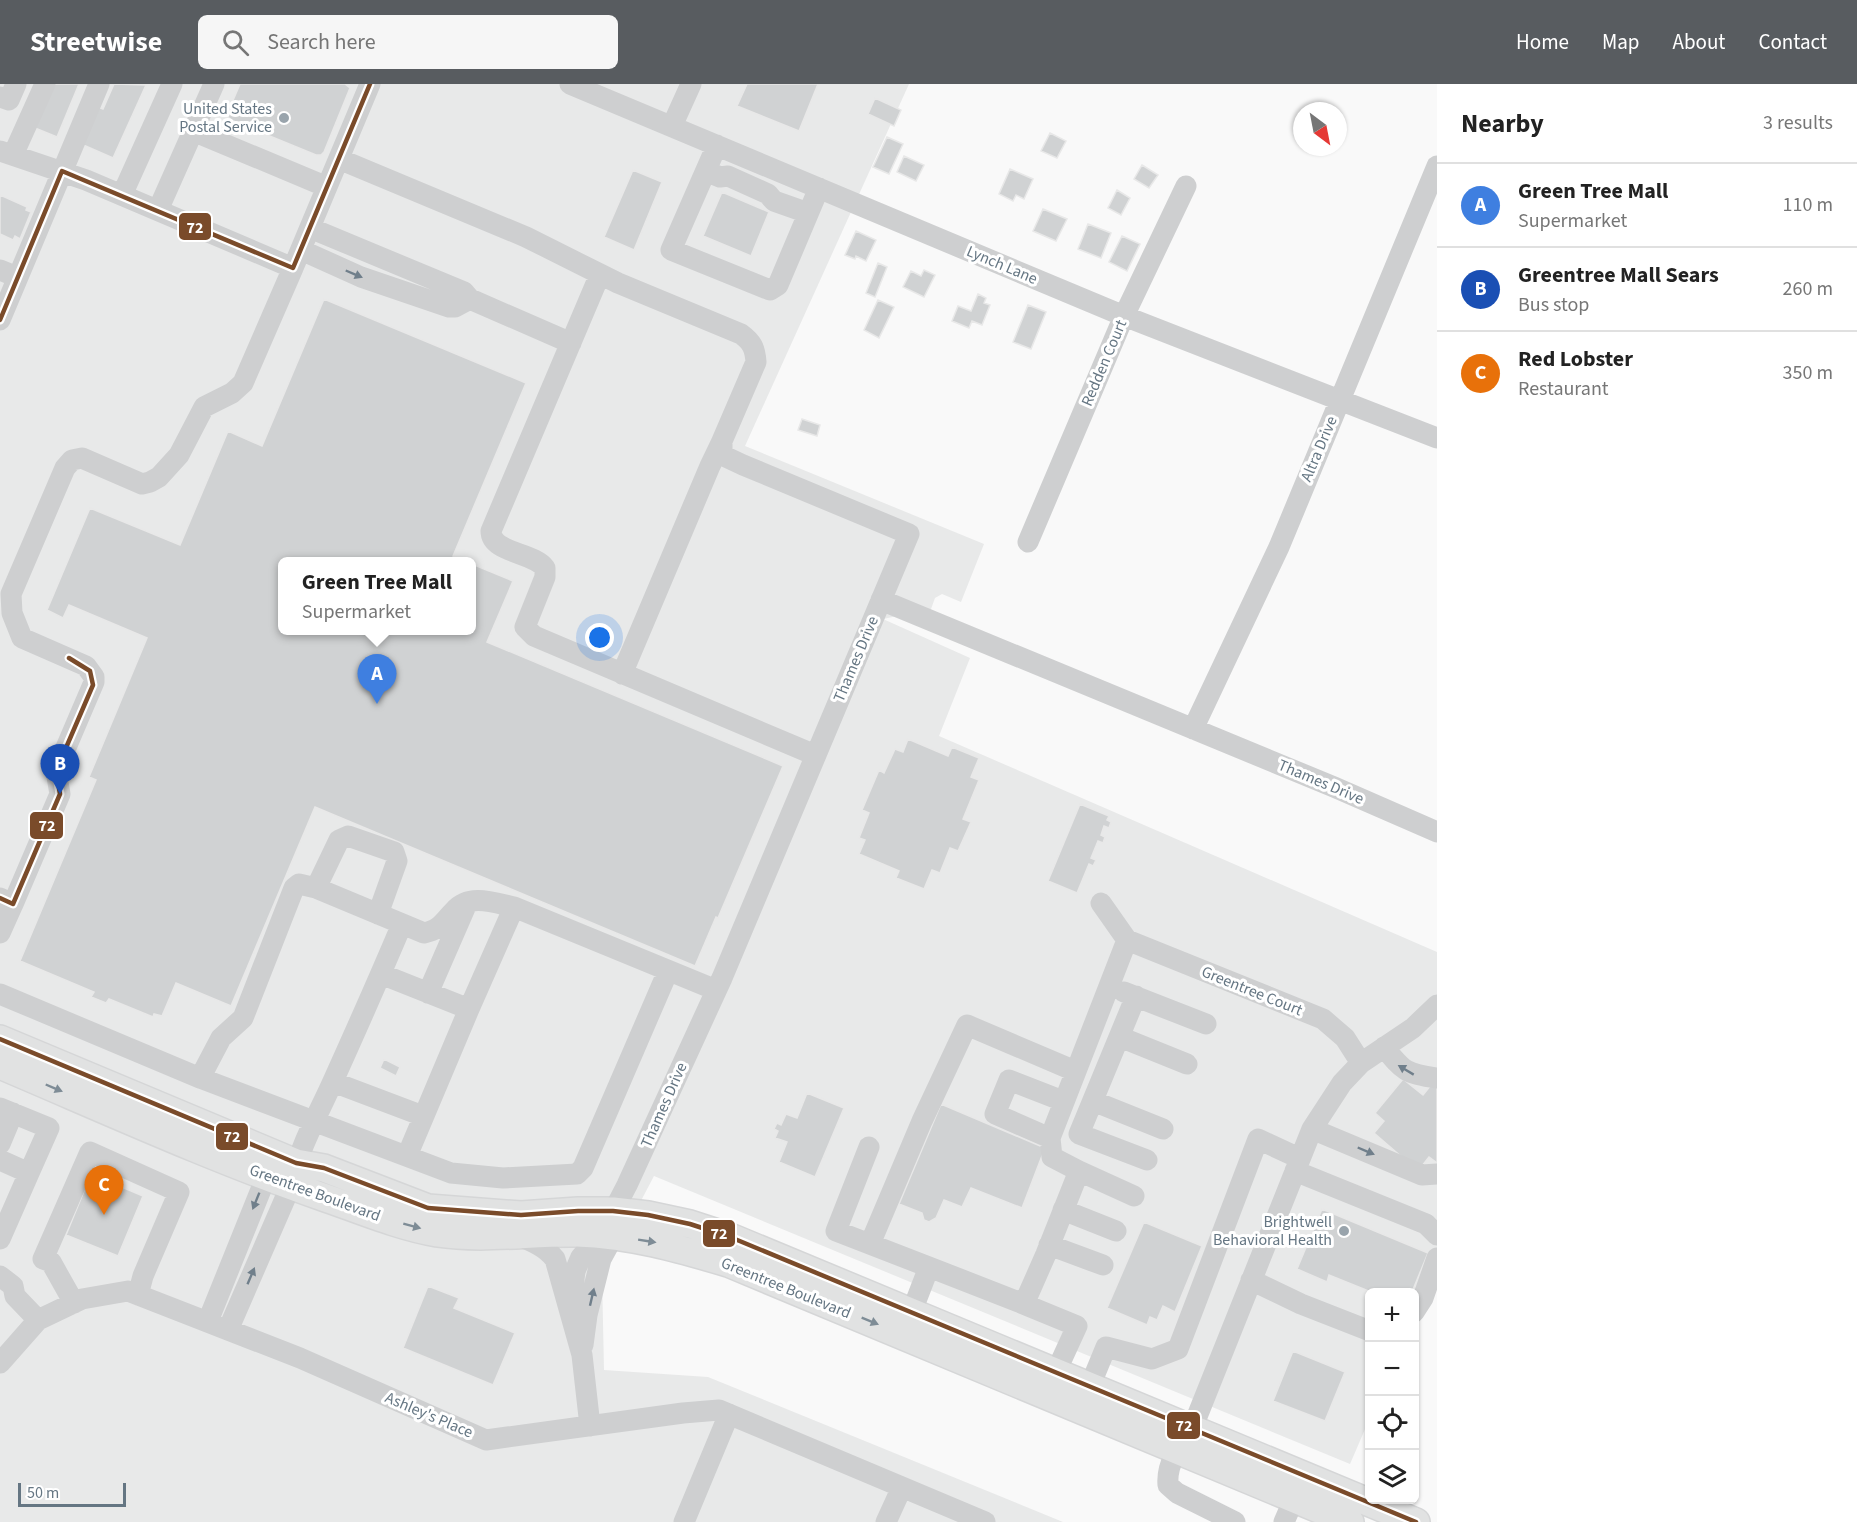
<!DOCTYPE html>
<meta charset="utf-8">
<style>
body{margin:0;font-family:"Source Sans 3",sans-serif;background:#f6f6f6;color:#222}
.controls{position:absolute;right:18px;bottom:18px;display:grid;overflow:hidden;border-radius:9px;box-shadow:0 2px 4px #0004}
.controls button{width:54px;height:54px;display:grid;place-items:center;padding:0;border:0;border-bottom:2px solid #e0e0e0;background:#fff;color:#222;font:30px sans-serif}
.compass{position:absolute;left:1293px;top:18px;width:54px;height:54px;border-radius:50%;background:#fff;box-shadow:0 2px 4px #0004;rotate:148deg}
.scale{position:absolute;left:18px;bottom:15px;width:108px;box-sizing:border-box;padding-left:6px;border:3px solid #657683;border-top:0;font-size:16px;line-height:21px;white-space:nowrap;color:#657683;-webkit-text-stroke:4px #fff;paint-order:stroke}
.you{position:absolute;left:600px;top:554px;width:21px;height:21px;margin:-15px;border:4px solid #fff;border-radius:50%;background:#1a73e8;box-shadow:0 0 0 9px #1a73e833}
.badge{display:grid;place-items:center;width:39px;height:39px;border-radius:50%;background:#585c60;color:#fff;font-size:20px;font-weight:700}
.pin{position:absolute;translate:-50% -50px;filter:drop-shadow(0 2px 3px #0008)}
.pin::after{content:'';position:absolute;top:32px;width:21px;height:18px;background:inherit;clip-path:polygon(0 0,100% 0,50% 100%)}
.popup{position:absolute;left:278px;top:473px;width:198px;height:78px;box-sizing:border-box;display:grid;place-content:center;border-radius:9px;background:#fff;filter:drop-shadow(0 2px 4px #0005);font-size:20px;white-space:nowrap;color:#767676}
.popup b{font-size:22px;color:#222}
.popup::after{content:'';position:absolute;left:50%;top:100%;margin-left:-12px;border:12px solid transparent;border-top-color:#fff}
.list{margin:0;padding:0;list-style:none}
h2{display:flex;justify-content:space-between;align-items:center;height:78px;margin:0;padding:0 24px;font-size:26px}
h2 small{font-size:20px;font-weight:400;color:#767676}
.list li{display:grid;grid-template-columns:39px 1fr auto;gap:18px;align-items:center;box-sizing:border-box;height:84px;padding:0 24px;border-top:2px solid #e0e0e0}
.list b{display:block;font-size:22px;white-space:nowrap}
.list p{margin:0;font-size:20px;white-space:nowrap;color:#767676}
.list em{font-size:20px;font-style:normal;color:#767676}
.icon{flex:none;width:33px;height:33px;fill:none;stroke:currentColor;stroke-width:2;stroke-linecap:round;stroke-linejoin:round}
.map{position:relative;flex:none;width:1437px;height:1438px;overflow:hidden}
header{display:flex;align-items:center;gap:36px;box-sizing:border-box;height:84px;padding:0 30px;background:#585c60;color:#fff}
header strong{font-size:28px}
nav{display:flex;gap:33px;margin-inline-start:auto;font-size:21px}
.search{width:420px;height:54px;background:#f6f6f6;display:flex;align-items:center;gap:15px;box-sizing:border-box;padding:0 21px;border-radius:9px;color:#767676;font-size:22px}
main{display:flex}
aside{flex:1;background:#fff}
.map>svg:first-child{display:block}
.built{fill:#e8e9e9;fill-rule:evenodd}
.building{fill:#d0d2d3;stroke:#e8e8e8;stroke-width:1.5}
.lines{fill:none;stroke-linecap:round;stroke-linejoin:round}
.major-casing{stroke:#d5d6d7;stroke-width:30}
.minor{stroke:#cecfd0;stroke-width:21}
.major{stroke:#e1e2e2;stroke-width:27}
.bus-1-casing{stroke:#fff;stroke-width:9}
.bus-1{stroke:#7a4b2a;stroke-width:4.5}
.oneway{fill:#707f8b}
.oneway2{fill:#7e8c96}
.poi-dot{fill:#99a4ac;stroke:#fff;stroke-width:2}
.labels{text-anchor:middle;dominant-baseline:central;stroke-width:6;stroke-linejoin:round;paint-order:stroke}
.poi-label{font-size:16px;fill:#657683;stroke:#fff;text-anchor:end}
.street-label{font-size:16px;fill:#657683;stroke:#fff}
.line-badge{stroke:#fff;stroke-width:2}
.badge-label{font-size:16px;text-anchor:middle;font-weight:bold;fill:#fff}
</style>
<header>
<strong>Streetwise</strong>
<div class="search"><svg class="icon" aria-label="search" viewBox="0 0 24 24"><circle cx="10" cy="10" r="6"/><path d="M15 15l6 6"/></svg>Search here</div>
<nav><a>Home</a><a>Map</a><a>About</a><a>Contact</a></nav>
</header>
<main>
<div class="map">
<svg width="1437" height="1438" viewBox="0 0 1437 1438">
<rect width="100%" height="100%" fill="#f9f9f9"/>
<!-- built -->
<path class="built" d="M0 0H909L745 362 984 460 961 518 942 510 935 514 931 525 883 535 970 574 939 652 1437 868V1182L1414 1208H1370L1369 1336 1350 1380 654 1092 602 1191 604 1286 708 1293 1063 1438H0ZM282 478H472V546H282Z"/>
<!-- building -->
<path class="building" d="M48 0H79L57 53 30 42Z
M114 0 146 1 113 74 81 60 98 23 103 25Z
M240 0H345L350 4 324 68 321 71H316L231 36 228 33V28Z
M747 0H818L799 47 737 22Z
M875 14 901 26 894 42 868 30Z
M1050 49 1066 57 1057 74 1041 67Z
M887 53 903 60 889 90 873 83Z
M904 72 924 81 916 97 897 88Z
M1142 81 1158 91 1149 104 1134 95Z
M1010 85 1033 95 1024 115 1016 111 1013 117 999 110Z
M633 86 662 98 634 166 604 153Z
M1117 106 1130 114 1121 131 1108 124Z
M722 108 769 128 751 172 703 152Z
M0 111 27 123 26 126 31 128 20 155 15 152 13 156 0 150Z
M1043 125 1067 135 1056 157 1033 147Z
M1088 140 1111 149 1101 174 1078 165Z
M856 147 876 156 866 177 856 172 855 175 845 171Z
M1122 152 1140 160 1127 187 1109 178Z
M878 179 887 183 875 213 866 209Z
M924 186 935 191 924 213 903 203 911 187 921 192Z
M978 210 986 214 984 219 990 221 982 241 972 237 969 244 952 237 958 222 971 227Z
M324 215 526 299 453 472 466 478H282V546H472V480L513 497 487 558 783 682 718 834 716 833 695 882 315 723 231 922 176 899 162 932 154 930 153 933 109 915 106 919 91 913 94 908 20 877 96 696 89 693 147 554 69 521 63 534 47 526 90 424 180 461 228 347 262 362Z
M878 216 894 223 879 254 864 246Z
M1028 221 1046 228 1031 265 1013 258Z
M802 335 820 341 817 352 798 346Z
M908 655 948 672 952 663 979 674 971 693 979 696 963 735 971 738 958 767 950 764 940 789 932 786 924 805 896 794 899 787 859 770 865 756 859 754 869 729 862 726 879 686 884 689 895 665 903 668Z
M1080 720 1109 732 1107 736 1111 738 1109 744 1104 742 1101 751 1105 753 1103 759 1098 757 1091 774 1096 776 1093 782 1089 780 1077 809 1048 797Z
M384 975 400 983 396 992 380 984Z
M1403 995 1423 1011 1435 996 1437 998V1079L1429 1073 1418 1087 1374 1049 1384 1037 1375 1029Z
M807 1009 844 1024 815 1093 779 1078 787 1058 775 1054 778 1047 774 1045 777 1039 781 1041 786 1030 797 1034Z
M941 1020 1045 1064 1022 1124 971 1104 962 1123 944 1116 936 1134 929 1138 924 1136 922 1129 899 1120Z
M91 1090 143 1112 118 1172 66 1151Z
M1322 1125 1428 1169 1412 1208H1371L1329 1191 1327 1198 1297 1185Z
M1144 1138 1202 1162 1175 1228 1163 1222 1157 1236 1150 1233 1147 1241 1107 1224Z
M428 1202 459 1214 454 1224 515 1249 493 1301 403 1264Z
M1293 1267 1345 1288 1325 1337 1273 1317Z"/>
<g class="lines">
<defs>
<path id="major" d="M0 955 296 1079 324 1084 428 1124 521 1131 578 1127H613L648 1131 690 1140 730 1153 1416 1438
M0 981C106 1026 211 1074 320 1112 358 1125 397 1142 437 1149 483 1156 531 1148 577 1149 632 1151 677 1164 728 1179L1350 1438"/>
</defs>
<!-- major casing -->
<use href="#major" class="major-casing"/>
<!-- minor -->
<path class="minor" d="M570 0 1124 232 1437 354
M0 13 9 16 16 0
M672 42 691 0
M193 47 327 103
M717 61 671 166 770 206 778 201 819 104
M0 67 86 96 293 184 370 0
M13 71 45 0
M339 75 526 153 618 199 741 250C752 258 755 264 756 278L722 357V369L726 373 743 381 909 450 722 894 627 1101 601 1151 581 1173 575 1187 570 1228
M706 87 720 93 728 92 768 110 774 117 808 129
M122 111 172 0
M158 126 214 0
M310 144 464 208 470 215 571 259
M301 166 361 193 449 223H455L470 215
M0 186 17 193
M600 190 491 447C491 469 533 468 545 484V493L525 543 534 552 815 671
M0 236 99 0
M1028 458 1124 232 1186 102
M881 516 1334 703 1437 748
M622 590 710 382 722 357
M1193 645 1279 463 1437 82
M316 804 339 756 348 752 394 768 397 777 378 830
M0 814 13 820 60 710 56 687 94 598V593L86 582 22 554 12 529 11 510 65 384 72 376 82 374 142 400 150 398 159 393 179 371 204 323 232 309 243 299 293 184
M1101 819 1127 856
M0 849 13 820
M1127 856 1323 935 1345 954 1361 979
M381 890 469 925 407 1072
M1124 908 1206 940
M428 909 465 824
M0 910 200 994 221 954 243 934 294 804 299 800 316 804 424 849C441 845 442 839 454 827 469 809 495 819 514 823L716 906
M1136 912 1079 1050 1147 1076
M469 925 514 823
M1120 953 1187 980
M1384 963C1403 987 1406 990 1437 994
M200 994 451 1089 503 1094 577 1090 583 1084 668 887
M333 998 423 1032
M1093 1017 1163 1045
M0 1024 49 1044 29 1089
M1312 1045 1422 1091 1437 1090
M1050 1054 995 1030 1009 996 1063 1017
M0 1060 13 1029
M869 1063 836 1147 929 1183
M0 1076 29 1089 0 1155
M1079 1087 1134 1112
M1295 1087 1426 1140 1437 1151
M1063 1126 1116 1147
M516 1151C531 1157 545 1162 555 1175L582 1271 590 1342
M870 1160 922 1037 967 941 1075 987
M1049 1161 1103 1181
M0 1192 13 1202 15 1212 38 1236
M1251 1196 1301 1220 1370 1247
M74 1219 51 1178 43 1175 90 1068 179 1108 143 1192 138 1211
M1021 1219 1077 1242 1050 1301
M1414 1228 1423 1214 1437 1174
M208 1237 266 1093 279 1087
M911 1242 912 1227 929 1183 1024 1220 1046 1170 1079 1087 1052 1073 1050 1054 1127 856
M228 1246 291 1101C299 1063 318 1031 334 995 357 944 380 892 402 840
M583 1261 587 1231 601 1175 613 1153
M0 1279 38 1236 82 1215 128 1207 300 1274 486 1356 683 1329 719 1326 985 1438
M1085 1314 1106 1263 1152 1275 1178 1265 1258 1055 1299 1074
M684 1438 729 1330
M886 1438 902 1403
M1235 1438 1177 1409 1168 1401C1166 1379 1180 1361 1192 1345L1312 1045 1342 999 1361 979 1413 944 1437 921
M1284 1438 1300 1401"/>
<!-- major -->
<use href="#major" class="major"/>
<defs>
<path id="bus-1" d="M0 236 62 87 293 184 370 0
M0 814 13 820 60 710 56 687 93 601 90 587 69 574
M0 955 296 1079 324 1084 428 1124 521 1131 578 1127H613L648 1131 690 1140 730 1153 1416 1438"/>
</defs>
<!-- bus-1 casing -->
<use href="#bus-1" class="bus-1-casing"/>
<!-- bus-1 -->
<use href="#bus-1" class="bus-1"/>
</g>
<!-- one-way arrows -->
<defs><path id="oneway-solid" d="M-6-.8H1V-3.2L6.5 0L1 3.2V.8H-6Z" transform="scale(1.5)"/></defs>
<g class="oneway">
<use href="#oneway-solid" transform="translate(354 190) rotate(23)"/>
<use href="#oneway-solid" transform="translate(1406 986) rotate(-149)"/>
<use href="#oneway-solid" transform="translate(1366 1067) rotate(23)"/>
<use href="#oneway-solid" transform="translate(256 1117) rotate(112)"/>
<use href="#oneway-solid" transform="translate(251 1192) rotate(-67)"/>
<use href="#oneway-solid" transform="translate(592 1213) rotate(-77)"/>
</g>
<g class="oneway2">
<use href="#oneway-solid" transform="translate(54 1004) rotate(23)"/>
<use href="#oneway-solid" transform="translate(412 1142) rotate(15)"/>
<use href="#oneway-solid" transform="translate(647 1157) rotate(9)"/>
<use href="#oneway-solid" transform="translate(870 1237) rotate(22)"/>
</g>
<!-- markers -->
<g class="poi-dot">
<circle cx="284" cy="34" r="6"/>
<circle cx="1344" cy="1147" r="6"/>
</g>
<g class="labels">
<!-- poi labels -->
<g class="poi-label">
<text x="272" y="25">United States<tspan x="272" dy="18">Postal Service</tspan></text>
<text x="1332" y="1138">Brightwell<tspan x="1332" dy="18">Behavioral Health</tspan></text>
</g>
<!-- street labels -->
<g class="street-label">
<text transform="translate(1002 181) rotate(23)">Lynch Lane</text>
<text transform="translate(1104 279) rotate(-67)">Redden Court</text>
<text transform="translate(1319 365) rotate(-67)">Altra Drive</text>
<text transform="translate(856 575) rotate(-67)">Thames Drive</text>
<text transform="translate(1321 698) rotate(23)">Thames Drive</text>
<text transform="translate(1252 907) rotate(22)">Greentree Court</text>
<text transform="translate(664 1021) rotate(-66)">Thames Drive</text>
<text transform="translate(315 1109) rotate(20)">Greentree Boulevard</text>
<text transform="translate(786 1204) rotate(22)">Greentree Boulevard</text>
<text transform="translate(429 1331) rotate(23)">Ashley's Place</text>
</g>
</g>
<g class="line-badge">
<rect x="178" y="128" width="34" height="29" rx="6" fill="#7a4b2a"/>
<rect x="29" y="727" width="35" height="29" rx="6" fill="#7a4b2a"/>
<rect x="215" y="1038" width="34" height="29" rx="6" fill="#7a4b2a"/>
<rect x="702" y="1135" width="34" height="29" rx="6" fill="#7a4b2a"/>
<rect x="1166" y="1327" width="35" height="29" rx="6" fill="#7a4b2a"/>
</g>
<g class="badge-label">
<text x="195" y="149">72</text>
<text x="47" y="747">72</text>
<text x="232" y="1058">72</text>
<text x="719" y="1155">72</text>
<text x="1184" y="1347">72</text>
</g>
</svg>
<div class="controls">
<button>+</button>
<button>−</button>
<button><svg class="icon" aria-label="locate" viewBox="0 0 24 24"><circle cx="12" cy="12" r="6"/><path d="M12 2v4M12 18v4M2 12h4M18 12h4"/></svg></button>
<button><svg class="icon" aria-label="layers" viewBox="0 0 24 24"><path d="M12 4l9 5-9 5-9-5zM3 14l9 5 9-5"/></svg></button>
</div>
<svg class="compass" viewBox="-18 -18 36 36"><path d="M0-13l5 13h-10z" fill="#e53935"/><path d="M0 13l5-13h-10z" fill="#767676"/></svg>
<div class="scale">50 m</div>
<div class="you"></div>
<div class="pin badge" style="left:377px;top:620px;background:#3f7fe0">A</div>
<div class="popup"><b>Green Tree Mall</b>Supermarket</div>
<div class="pin badge" style="left:60px;top:710px;background:#1a4fb4">B</div>
<div class="pin badge" style="left:104px;top:1131px;background:#e8710a">C</div>
</div>
<aside>
<h2>Nearby<small>3 results</small></h2>
<ul class="list">
<li><span class="badge" style="background:#3f7fe0">A</span><div><b>Green Tree Mall</b><p>Supermarket</p></div><em>110 m</em></li>
<li><span class="badge" style="background:#1a4fb4">B</span><div><b>Greentree Mall Sears</b><p>Bus stop</p></div><em>260 m</em></li>
<li><span class="badge" style="background:#e8710a">C</span><div><b>Red Lobster</b><p>Restaurant</p></div><em>350 m</em></li>
</ul>
</aside>
</main>
